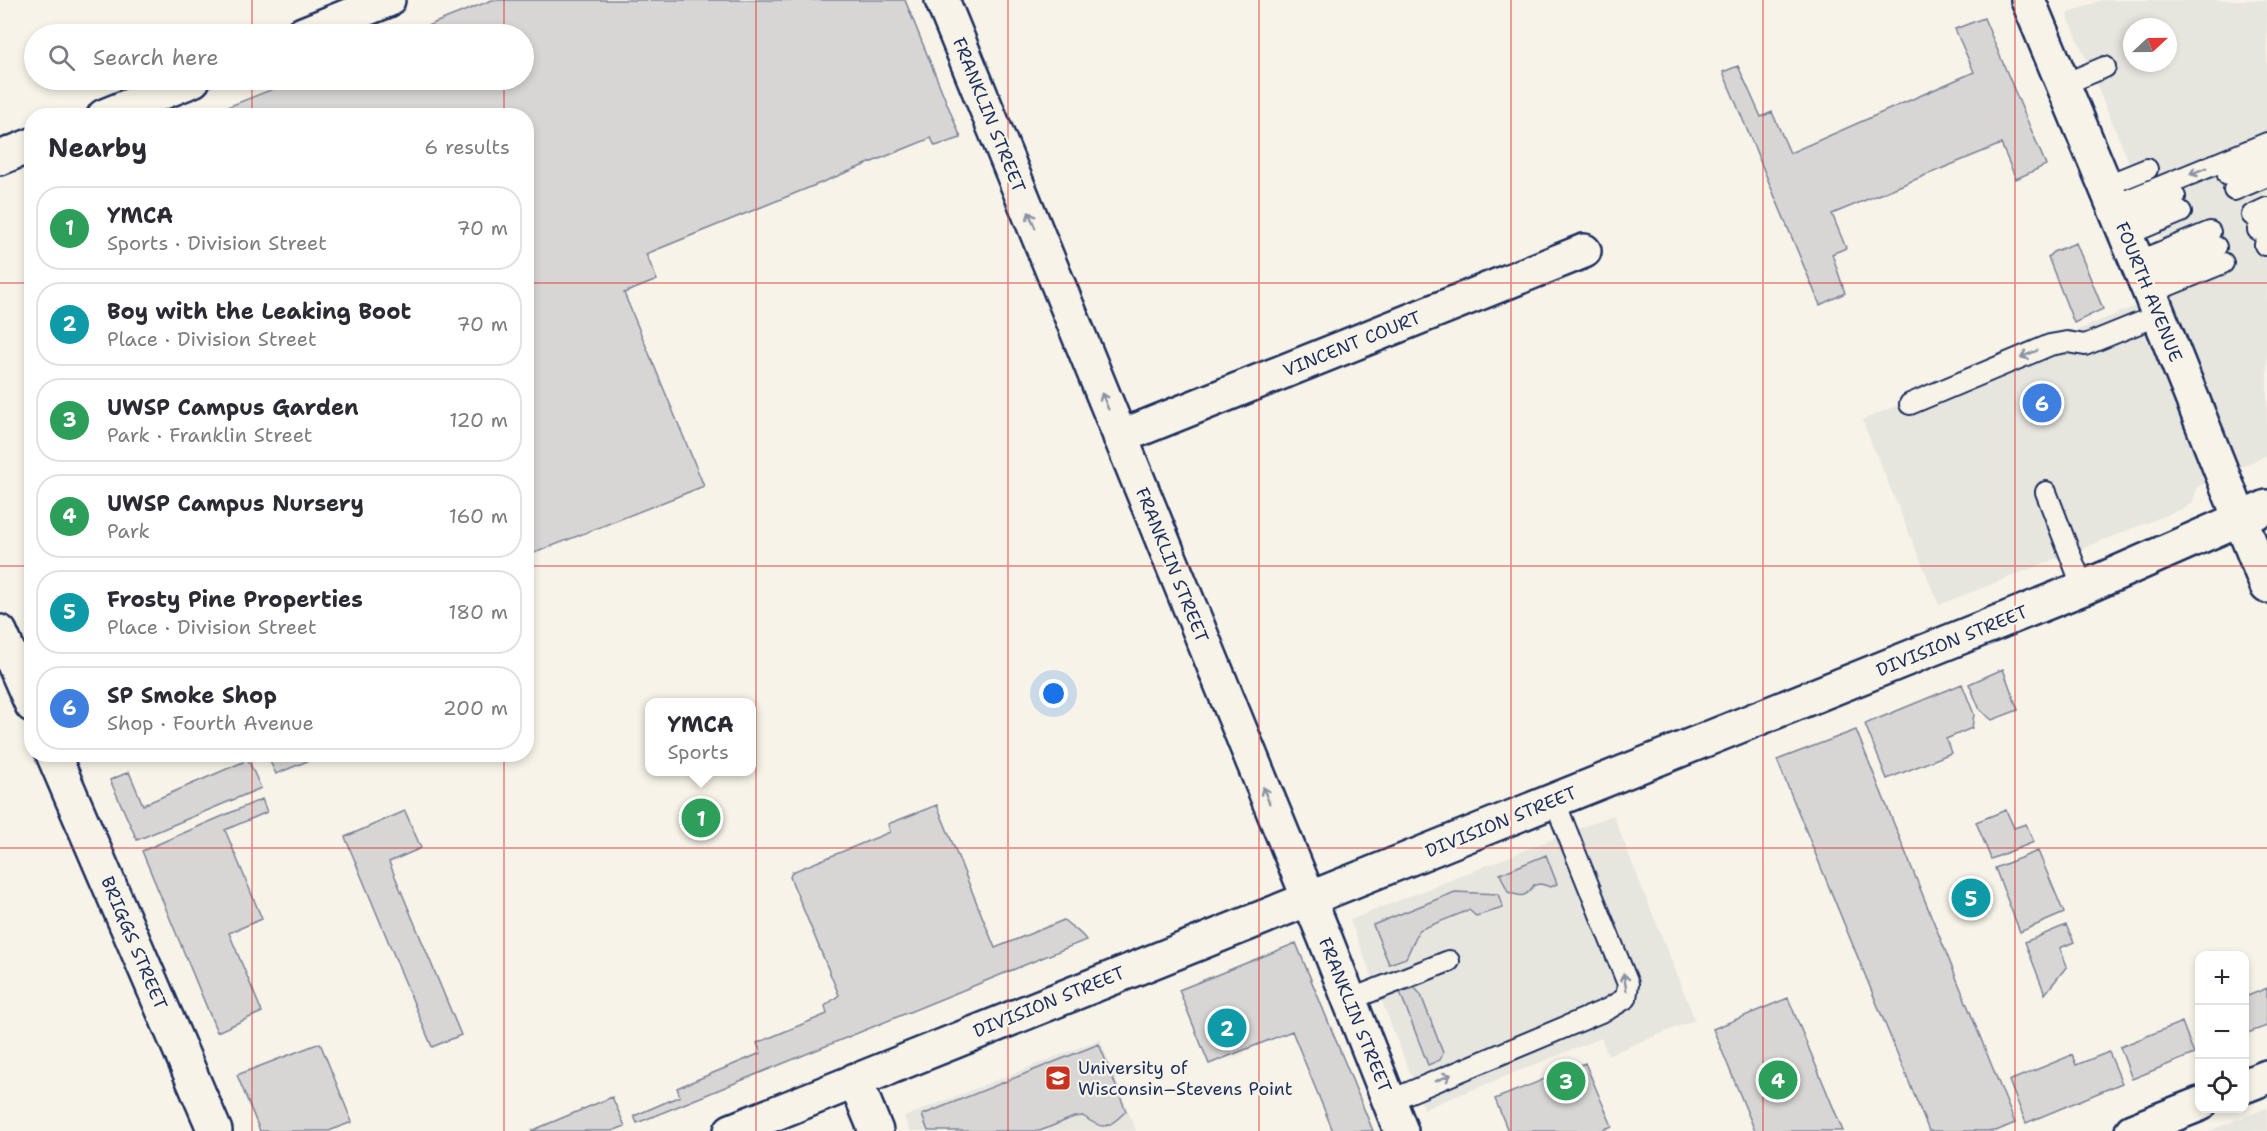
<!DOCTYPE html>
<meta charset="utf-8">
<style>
body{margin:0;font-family:"Shantell Sans",sans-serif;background:#f2f2f3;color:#2b2b33}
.controls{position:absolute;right:18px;bottom:18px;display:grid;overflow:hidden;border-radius:12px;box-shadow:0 3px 9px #0003}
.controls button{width:54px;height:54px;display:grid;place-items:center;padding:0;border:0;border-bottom:2px solid #e1e1e2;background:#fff;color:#2b2b33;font:30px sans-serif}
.compass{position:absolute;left:2123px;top:18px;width:54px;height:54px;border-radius:50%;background:#fff;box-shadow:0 3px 9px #0003;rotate:68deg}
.you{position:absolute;left:1054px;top:694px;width:21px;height:21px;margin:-15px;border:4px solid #fff;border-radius:50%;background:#1a73e8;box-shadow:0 0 0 9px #1a73e833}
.badge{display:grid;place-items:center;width:39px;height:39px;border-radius:50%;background:#7c3aed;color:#fff;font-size:20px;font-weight:700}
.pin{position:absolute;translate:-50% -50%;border:3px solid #fff;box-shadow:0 2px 6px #0006}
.popup{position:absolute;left:645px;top:698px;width:111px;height:78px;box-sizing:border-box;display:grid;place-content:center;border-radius:12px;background:#fff;filter:drop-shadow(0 2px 4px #0005);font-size:20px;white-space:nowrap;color:#7c7c81}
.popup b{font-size:22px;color:#2b2b33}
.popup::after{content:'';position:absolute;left:50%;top:100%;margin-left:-12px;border:12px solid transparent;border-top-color:#fff}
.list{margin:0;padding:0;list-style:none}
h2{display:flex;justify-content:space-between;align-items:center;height:78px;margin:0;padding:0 24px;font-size:26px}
h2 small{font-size:20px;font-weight:400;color:#7c7c81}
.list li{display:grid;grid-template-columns:39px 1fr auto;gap:18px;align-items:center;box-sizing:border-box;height:84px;margin:0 12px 12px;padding:0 12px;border:2px solid #e1e1e2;border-radius:24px}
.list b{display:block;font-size:22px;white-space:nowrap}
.list p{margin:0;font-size:20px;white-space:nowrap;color:#7c7c81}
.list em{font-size:20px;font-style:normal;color:#7c7c81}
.icon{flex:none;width:33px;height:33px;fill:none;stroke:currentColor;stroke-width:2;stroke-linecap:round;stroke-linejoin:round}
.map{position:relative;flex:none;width:2267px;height:1131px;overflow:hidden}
.search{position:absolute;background:#fff;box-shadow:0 3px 9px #0003;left:24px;top:24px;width:510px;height:66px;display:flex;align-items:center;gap:15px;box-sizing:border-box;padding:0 21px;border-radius:33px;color:#7c7c81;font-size:22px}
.panel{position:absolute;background:#fff;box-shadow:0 3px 9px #0003;left:24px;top:108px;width:510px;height:654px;border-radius:24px}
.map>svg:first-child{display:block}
.built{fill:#e6e5de;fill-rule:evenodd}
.green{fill:#d7d6d4;stroke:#798299;stroke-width:1.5}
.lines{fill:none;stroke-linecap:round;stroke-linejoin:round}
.lane-casing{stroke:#1b2f5e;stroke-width:24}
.street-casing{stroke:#1b2f5e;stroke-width:38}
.secondary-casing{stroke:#1b2f5e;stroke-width:38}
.lane{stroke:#f7f3e8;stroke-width:20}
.street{stroke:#f7f3e8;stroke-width:33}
.secondary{stroke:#f7f3e8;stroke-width:33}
.oneway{stroke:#8991a3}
.grid{fill:none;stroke:#d62828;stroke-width:1.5;stroke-opacity:0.55}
.labels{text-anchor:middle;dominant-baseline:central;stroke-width:4.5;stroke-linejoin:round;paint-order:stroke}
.street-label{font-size:18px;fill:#1b2f5e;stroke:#f7f3e8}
.poi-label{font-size:18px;fill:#1b2f5e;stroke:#f7f3e8;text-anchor:start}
</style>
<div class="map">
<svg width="2267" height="1131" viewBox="0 0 2267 1131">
<rect width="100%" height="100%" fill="#f7f3e8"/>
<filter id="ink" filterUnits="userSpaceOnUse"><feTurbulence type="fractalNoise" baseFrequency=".0167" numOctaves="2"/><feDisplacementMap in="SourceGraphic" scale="12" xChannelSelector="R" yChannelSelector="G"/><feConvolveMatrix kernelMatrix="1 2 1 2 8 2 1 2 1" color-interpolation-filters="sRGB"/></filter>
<g filter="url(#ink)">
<!-- built -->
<path class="built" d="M2101 0H2267V455L2197 487 2193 502 2184 508 1939 605 1862 420 2181 287 2067 14ZM2132 27H2168V63H2132Z
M1613 815 1695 1020 1608 1055 1601 1038 1424 1109 1350 920Z
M1100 1039 1136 1131H910L904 1117Z
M2267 1108V1131H2209Z"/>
<!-- green -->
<path class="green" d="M492 0H905L961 138 935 146 931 138 646 254 657 280 624 293 704 486 527 556 526 116 207 115 296 80H524V34H407Z
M1984 18 2046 165 2016 179 2001 144 1832 214 1846 248 1832 254 1845 293 1820 305 1723 72 1738 66 1761 117 1772 112 1790 153 1974 72 1955 29Z
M2076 243 2103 309 2074 323 2048 257 2053 252Z
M2003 669 2018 710 1992 720 1980 710 1969 684Z
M1962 684 1974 714 1972 728 1946 739 1951 753 1887 779 1865 724Z
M1856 730 2015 1123 1996 1131H1929L1777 760Z
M240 755H246L261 788 137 840 110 780 129 772 143 805 243 762Z
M267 755H322L276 774Z
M262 799 267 812 225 830 262 919 229 933 262 1012 217 1032 142 851Z
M937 805 995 948 1064 920C1072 928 1080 931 1086 940L637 1123 634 1116 680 1096 677 1088 761 1053 757 1043 827 1014 825 1006 839 995 790 877 792 872 890 832 888 824Z
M2006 810 2014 828 2026 824 2034 842 1991 859 1976 822Z
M405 811 421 848 389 862 461 1035 432 1047 345 837Z
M2038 851 2064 913 2020 932 1995 868Z
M1546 855 1557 884 1551 887 1541 884 1534 885C1526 898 1521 897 1508 892L1500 874Z
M1455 892 1498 894 1503 908 1476 916 1469 910 1419 930 1406 958 1389 964 1373 925Z
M2066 925 2074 942 2060 948 2067 966 2045 994 2025 942Z
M1296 943 1373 1131H1333L1292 1031 1209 1064 1179 990Z
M1415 988 1421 995 1443 1053 1440 1060 1428 1065 1400 992Z
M2267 988V1026L2245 1034V997Z
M1788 998 1843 1131H1755L1713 1029Z
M2182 1022 2194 1054 2132 1079 2120 1047Z
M320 1043 352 1122 329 1131H260L237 1075Z
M1099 1044 1126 1111C1108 1129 1103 1131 1083 1116L1074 1117 1040 1131H928L922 1115Z
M2109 1052 2122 1083 2026 1123 2009 1081 2072 1055 2076 1065Z
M1585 1063 1612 1126 1600 1131H1508L1495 1099Z
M612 1097 625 1126 612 1131H531Z"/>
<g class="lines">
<defs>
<path id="lane" d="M2062 85 2105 67
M2228 175 2267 159
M2105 186 2147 169
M2234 190 2267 176
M2113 206 2267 143
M2252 215 2267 208
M2119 220 2175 197
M2258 230 2267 226
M2126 235 2181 212
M2265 245 2267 244
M2137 262 2210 232
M2144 277 2216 247
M2150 293 2223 263
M1910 404 2050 345 2067 342 2085 345 2159 315
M2046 492 2083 588
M1349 1000 1449 961
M1389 1101 1608 1009 1626 998 1628 984 1554 800"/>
<path id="street" d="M942 0 1325 938 1401 1131
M303 34 388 0
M104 116 193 80
M0 158 32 145
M1120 437 1584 251
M0 632 32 705
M53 754 215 1131
M855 1080 876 1131
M2244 1086 2267 1077
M2132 1131 2200 1104"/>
<path id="secondary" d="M2028 0 2150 293 2267 586
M731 1131 2083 588 2267 507"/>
</defs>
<!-- lane casing -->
<use href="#lane" class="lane-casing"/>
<!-- street casing -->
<use href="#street" class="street-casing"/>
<!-- secondary casing -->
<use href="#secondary" class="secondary-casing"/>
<!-- lane -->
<use href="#lane" class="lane"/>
<!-- street -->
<use href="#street" class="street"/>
<!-- secondary -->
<use href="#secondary" class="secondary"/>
</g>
<!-- one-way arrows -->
<defs><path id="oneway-shaft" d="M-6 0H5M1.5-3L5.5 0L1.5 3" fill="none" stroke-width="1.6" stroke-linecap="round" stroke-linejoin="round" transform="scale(1.5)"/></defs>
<g class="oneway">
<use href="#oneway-shaft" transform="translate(2198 171) rotate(158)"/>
<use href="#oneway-shaft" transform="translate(1032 220) rotate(-112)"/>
<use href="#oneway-shaft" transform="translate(2029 354) rotate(157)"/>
<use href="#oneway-shaft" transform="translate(1105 401) rotate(-112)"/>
<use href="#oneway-shaft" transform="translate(1266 795) rotate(-112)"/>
<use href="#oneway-shaft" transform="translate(1625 982) rotate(-99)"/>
<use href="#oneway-shaft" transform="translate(1443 1078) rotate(-23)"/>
</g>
</g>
<!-- grid -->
<path class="grid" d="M252 0V34M504 0V34M756 0V1131M1008 0V1131M1259 0V1131M1511 0V1131M1763 0V1131M2015 0V1131M252 80V116M504 80V116M0 283H32M526 283H2267M0 566H32M526 566H2267M252 754V1131M504 754V1131M0 848H2267"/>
<!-- icons -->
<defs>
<symbol id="university-square" viewBox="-11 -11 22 22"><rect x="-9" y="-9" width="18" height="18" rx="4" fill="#c8321e" stroke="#f7f3e8"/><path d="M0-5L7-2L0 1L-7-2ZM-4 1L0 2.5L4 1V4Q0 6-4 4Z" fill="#fff"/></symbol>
</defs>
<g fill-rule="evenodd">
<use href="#university-square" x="1043" y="1063" width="30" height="30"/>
</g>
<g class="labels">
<!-- street labels -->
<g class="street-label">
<text transform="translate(989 115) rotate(68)">FRANKLIN STREET</text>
<text transform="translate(2149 292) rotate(68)">FOURTH AVENUE</text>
<text transform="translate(1352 344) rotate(-22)">VINCENT COURT</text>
<text transform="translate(1172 565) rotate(68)">FRANKLIN STREET</text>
<text transform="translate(1952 641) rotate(-22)">DIVISION STREET</text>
<text transform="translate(1501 822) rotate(-22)">DIVISION STREET</text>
<text transform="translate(134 943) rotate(67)">BRIGGS STREET</text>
<text transform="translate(1049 1002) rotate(-22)">DIVISION STREET</text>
<text transform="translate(1355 1015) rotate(68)">FRANKLIN STREET</text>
</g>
<!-- poi labels -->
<g class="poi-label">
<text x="1078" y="1068">University of<tspan x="1078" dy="21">Wisconsin–Stevens Point</tspan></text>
</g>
</g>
</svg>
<div class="controls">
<button>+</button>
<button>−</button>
<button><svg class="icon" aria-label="locate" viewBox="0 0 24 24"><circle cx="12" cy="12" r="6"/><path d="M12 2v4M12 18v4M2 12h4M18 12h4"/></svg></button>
</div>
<svg class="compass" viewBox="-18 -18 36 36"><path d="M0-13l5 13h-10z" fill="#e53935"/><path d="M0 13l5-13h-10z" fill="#7c7c81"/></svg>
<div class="you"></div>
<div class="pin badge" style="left:701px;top:818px;background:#2e9e5b">1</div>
<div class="popup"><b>YMCA</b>Sports</div>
<div class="pin badge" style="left:1227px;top:1028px;background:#0f9aa8">2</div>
<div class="pin badge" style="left:1566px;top:1081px;background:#2e9e5b">3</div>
<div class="pin badge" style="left:1778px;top:1080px;background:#2e9e5b">4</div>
<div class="pin badge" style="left:1971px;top:898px;background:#0f9aa8">5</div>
<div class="pin badge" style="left:2042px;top:403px;background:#3f7fe0">6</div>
<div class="search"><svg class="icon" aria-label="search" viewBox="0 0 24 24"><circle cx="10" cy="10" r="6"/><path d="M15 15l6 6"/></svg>Search here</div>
<section class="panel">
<h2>Nearby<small>6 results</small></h2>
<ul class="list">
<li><span class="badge" style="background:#2e9e5b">1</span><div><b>YMCA</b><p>Sports · Division Street</p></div><em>70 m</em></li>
<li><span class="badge" style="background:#0f9aa8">2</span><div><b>Boy with the Leaking Boot</b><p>Place · Division Street</p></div><em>70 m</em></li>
<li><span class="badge" style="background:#2e9e5b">3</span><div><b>UWSP Campus Garden</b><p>Park · Franklin Street</p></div><em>120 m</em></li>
<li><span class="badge" style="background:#2e9e5b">4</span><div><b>UWSP Campus Nursery</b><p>Park</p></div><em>160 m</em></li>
<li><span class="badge" style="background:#0f9aa8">5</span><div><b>Frosty Pine Properties</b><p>Place · Division Street</p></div><em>180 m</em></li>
<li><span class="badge" style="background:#3f7fe0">6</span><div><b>SP Smoke Shop</b><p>Shop · Fourth Avenue</p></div><em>200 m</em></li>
</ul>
</section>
</div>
